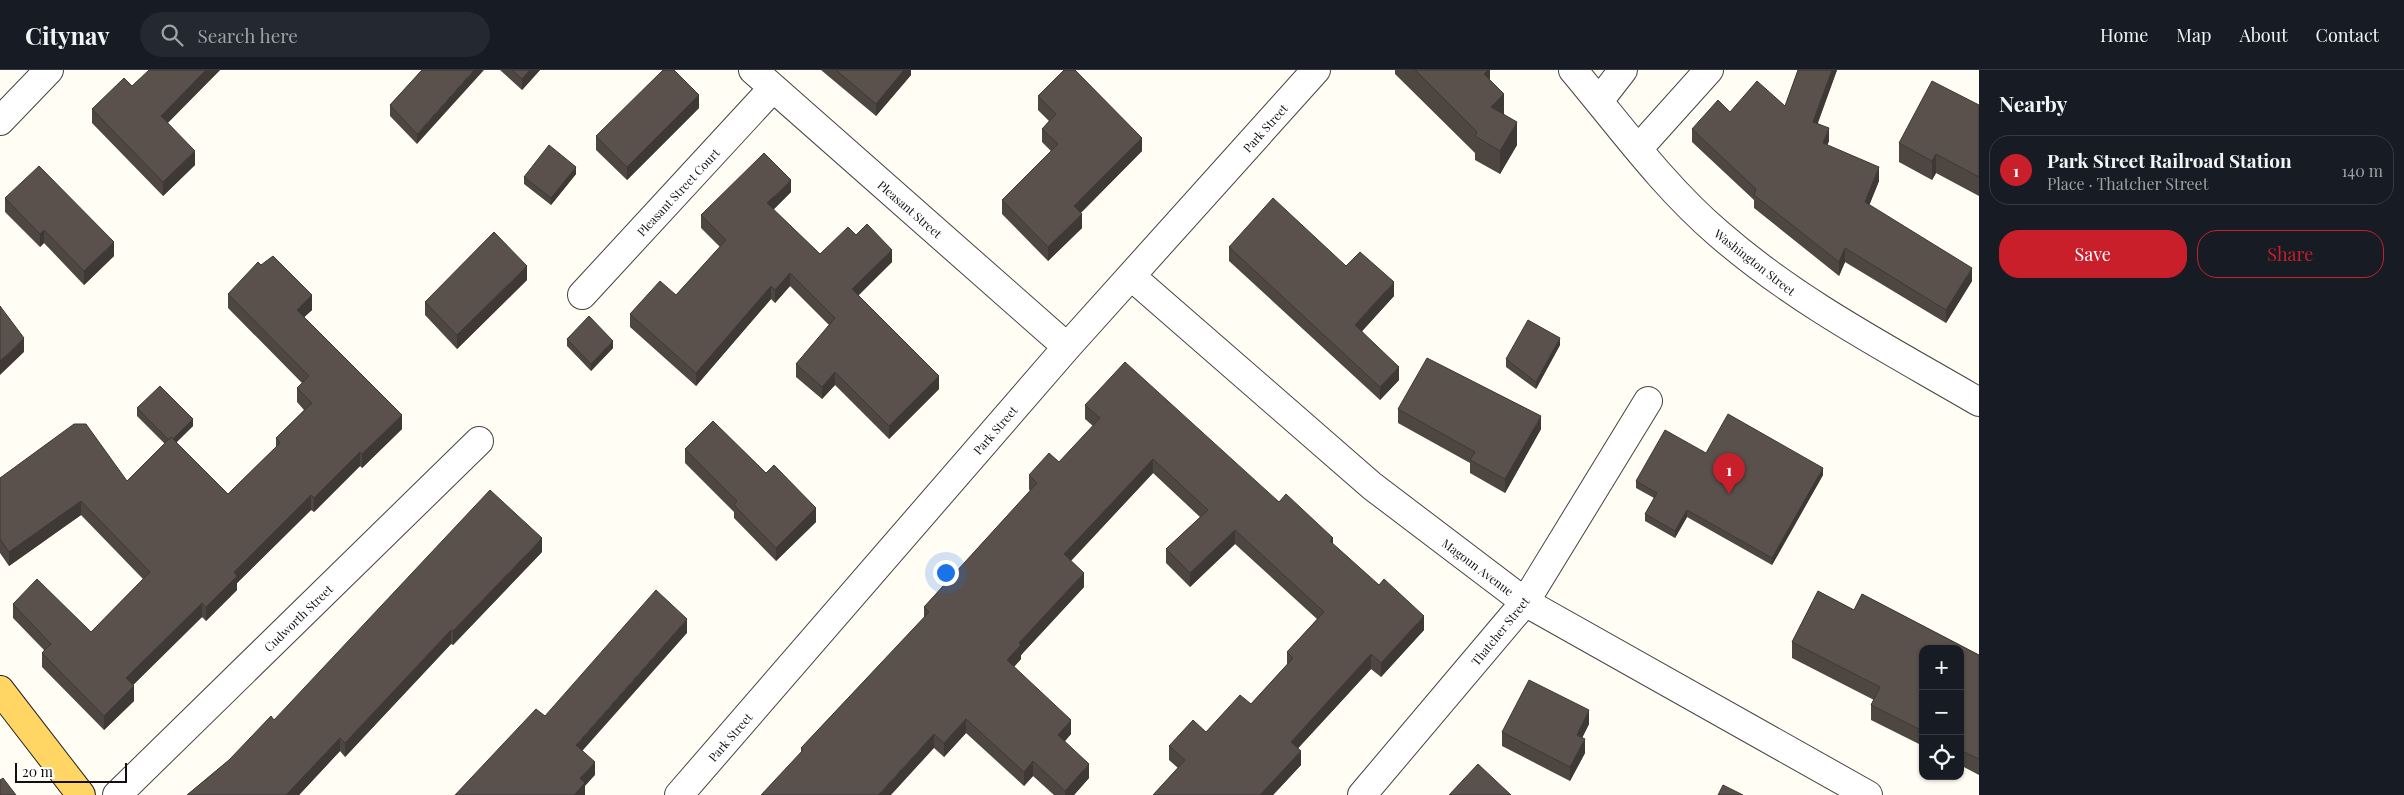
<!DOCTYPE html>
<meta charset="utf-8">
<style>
body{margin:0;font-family:"Playfair Display",serif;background:#242831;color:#f1f3f6}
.controls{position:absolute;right:15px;bottom:15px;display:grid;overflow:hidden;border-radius:10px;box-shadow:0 1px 4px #0004}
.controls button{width:45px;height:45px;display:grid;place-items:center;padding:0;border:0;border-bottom:1px solid #363941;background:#171b24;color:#f1f3f6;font:25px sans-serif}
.scale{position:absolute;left:15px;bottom:12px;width:112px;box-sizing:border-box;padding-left:5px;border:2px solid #101010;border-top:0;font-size:14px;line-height:18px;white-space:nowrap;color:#101010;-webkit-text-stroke:4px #fff;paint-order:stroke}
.you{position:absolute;left:945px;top:502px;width:18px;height:18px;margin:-12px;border:4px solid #fff;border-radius:50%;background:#1a73e8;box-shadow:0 0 0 8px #1a73e833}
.badge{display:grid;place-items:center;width:32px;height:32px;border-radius:50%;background:#c91f2b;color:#fff;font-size:16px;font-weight:700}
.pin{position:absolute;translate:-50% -41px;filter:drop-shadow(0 1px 2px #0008)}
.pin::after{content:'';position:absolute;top:26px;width:18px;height:15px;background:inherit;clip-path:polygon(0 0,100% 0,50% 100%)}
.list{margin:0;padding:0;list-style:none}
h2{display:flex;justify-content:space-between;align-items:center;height:65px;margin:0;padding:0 20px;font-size:21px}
h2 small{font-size:16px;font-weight:400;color:#9ea1a6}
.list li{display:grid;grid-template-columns:32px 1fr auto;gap:15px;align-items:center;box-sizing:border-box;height:70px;margin:0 10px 10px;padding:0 10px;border:1px solid #363941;border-radius:20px}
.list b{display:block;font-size:19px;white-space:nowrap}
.list p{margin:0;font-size:16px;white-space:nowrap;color:#9ea1a6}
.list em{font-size:16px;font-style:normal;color:#9ea1a6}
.actions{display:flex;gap:10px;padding:15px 20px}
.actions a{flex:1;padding:11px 0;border:1px solid #c91f2b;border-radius:20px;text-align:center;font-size:18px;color:#c91f2b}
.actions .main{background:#c91f2b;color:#fff}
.icon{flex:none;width:28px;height:28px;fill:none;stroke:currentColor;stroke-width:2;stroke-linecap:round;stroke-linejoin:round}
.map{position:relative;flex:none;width:1979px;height:725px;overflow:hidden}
header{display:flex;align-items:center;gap:30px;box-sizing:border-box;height:70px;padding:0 25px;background:#171b24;border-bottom:1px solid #363941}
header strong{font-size:24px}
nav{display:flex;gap:28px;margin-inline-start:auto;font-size:18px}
.search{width:350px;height:45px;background:#242831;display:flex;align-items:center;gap:12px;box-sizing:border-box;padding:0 18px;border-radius:28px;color:#9ea1a6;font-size:19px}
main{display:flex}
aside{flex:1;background:#171b24}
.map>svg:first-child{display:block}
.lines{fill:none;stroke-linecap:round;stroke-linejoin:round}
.minor-casing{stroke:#434343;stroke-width:30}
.major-casing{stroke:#212121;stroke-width:30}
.minor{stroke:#fff;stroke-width:28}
.major{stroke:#ffd664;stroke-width:28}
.wall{fill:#4d4641}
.shaded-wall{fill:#3f3935}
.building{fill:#5a514c;stroke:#3f3935}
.labels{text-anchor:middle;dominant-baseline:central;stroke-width:5;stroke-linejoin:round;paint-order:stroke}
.street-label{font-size:12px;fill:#101010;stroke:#fff}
</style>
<header>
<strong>Citynav</strong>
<div class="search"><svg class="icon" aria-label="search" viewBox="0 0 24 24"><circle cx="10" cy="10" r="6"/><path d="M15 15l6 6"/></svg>Search here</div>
<nav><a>Home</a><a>Map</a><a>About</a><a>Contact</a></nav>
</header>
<main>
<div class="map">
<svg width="1979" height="725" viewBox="0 0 1979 725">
<rect width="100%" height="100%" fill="#fffdf4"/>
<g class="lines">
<defs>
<path id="minor" d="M753 0 1067 277
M1573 0C1620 56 1663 116 1719 164 1797 232 1890 280 1979 332
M1599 31 1623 0
M0 51 49 0
M1638 79 1709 0
M1132 207 1372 416 1525 532 1868 725
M582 225 773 18
M117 725 479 371
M679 725 1067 277 1316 0
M1362 725 1525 532 1648 331"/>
<path id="major" d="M0 620 81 725"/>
</defs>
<!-- minor casing -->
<use href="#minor" class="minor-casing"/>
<!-- major casing -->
<use href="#major" class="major-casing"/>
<!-- minor -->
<use href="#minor" class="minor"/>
<!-- major -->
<use href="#major" class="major"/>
</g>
<!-- wall -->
<path class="wall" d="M220 0 167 53 195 95 163 126 92 53V39L132 16Z
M422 0 417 74 390 46V35Z
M500 0H540L522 20Z
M821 0H911V5L876 46Z
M1395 0H1490V10L1517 75 1500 104 1475 90V83L1395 4Z
M1798 0H1837L1818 53 1829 71 1827 75 1879 111 1869 135 1972 211 1946 253 1845 192 1839 206 1754 138V130L1692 72V59L1730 42 1785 36Z
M1038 26 1142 81 1080 143 1082 158 1048 191 1002 144V130L1051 81 1042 72V59L1049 51 1038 40Z
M1979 35V126L1936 103 1932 110 1899 92V73Z
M699 38 627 110 596 80V66Z
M576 104 551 135 524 114V107Z
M791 122 773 140 820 184 856 165 892 192 858 225 939 319 889 369 835 315 822 329 796 307V294L829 255 790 216 775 233 771 229 696 316 630 257V244L676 225 720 177 701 158V145Z
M5 128 114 186 84 215 44 173 40 177 5 142Z
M1229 177 1346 196 1394 226 1362 261 1399 310 1380 330 1229 191Z
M527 210 457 279 425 245V232Z
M228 224 312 240 304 247 402 359 362 398 360 396 314 442 311 440 237 513V520L206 551 202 547 133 615 134 631 104 660 42 597V583L44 580 13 548V534L91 562 143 509 81 445 9 496 0 483V408L127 411 165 374 137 346V338L193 356 176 372 228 424 276 377V368L304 340 297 332V318L302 313 228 238Z
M567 269 613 278 591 301 567 276Z
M1560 275 1536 319 1506 297V289Z
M1085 335 1279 432 1333 475 1424 560 1381 607 1371 599 1298 678 1301 695 1273 725H1153L1178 698 1169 690V676L1206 662 1251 634 1287 595V582L1317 549 1235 474 1190 517 1166 493V479L1200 447 1153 403 1071 491 1084 517 1021 585V589L1014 597 1071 664 1065 671 1089 708 1074 725H1054L1033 706 1024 716 966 663 944 687 934 678 801 682V678L924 548V537L1030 421 1029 419V405L1059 392 1093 356 1085 349Z
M1398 339 1541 359 1505 423 1470 403V393L1398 353Z
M685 379 766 403 816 452 776 491 734 448V442L685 393Z
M1706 383 1823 405 1772 495 1687 447 1675 468 1645 451V444L1654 428 1636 418V411Z
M542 482 453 575 451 574 345 687 340 681 299 725H187L229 690 274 650Z
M1818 521 1854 540 1862 524 1979 585V705L1960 695V579H1923V676L1871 650V635L1874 630 1792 588V572Z
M1589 654 1582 668 1585 683 1570 711 1502 676V662Z"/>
<!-- shaded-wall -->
<path class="shaded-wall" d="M206 0H220L161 60V46Z
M474 0H484L417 74V64Z
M530 0H540L522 20V9Z
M904 0H911V5L876 46V34Z
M1488 0H1490V22L1484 4Z
M1832 0H1837L1813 65V52Z
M1504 24V47L1491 37Z
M699 25V38L627 110V97Z
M1517 52V75L1500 104V81Z
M1829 58V71L1823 86V73Z
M1142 68V81L1074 150V136Z
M195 81V95L163 126V112Z
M1936 84V103L1932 110V91Z
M576 97V104L551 135V128Z
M1879 97V111L1865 146V132Z
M791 110V122L767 146V133Z
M1082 144V158L1048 191V177Z
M44 160V173L40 177V164Z
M114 172V186L84 215V201Z
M1845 178V192L1839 206V192Z
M892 180V192L852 232V219Z
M527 196V210L457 279V265Z
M1972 198V211L1946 253V240Z
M790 203V216L775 233V220Z
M1394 212V226L1355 269V255Z
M771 216V229L696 316V303Z
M312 225V240L297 254V240Z
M24 268V282L0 305V291Z
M1560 268V275L1536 319V312Z
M613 271V278L591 301V294Z
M1399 297V310L1380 330V317Z
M835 302V315L822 329V317Z
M939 306V319L889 369V356Z
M402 345V359L362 398V384Z
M1541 346V359L1505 423V409Z
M193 349V356L170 379V371Z
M360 382V396L314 442V428Z
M1153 389V403L1064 498V484Z
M1823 398V405L1772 495V488Z
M311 425V440L237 513V520L206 551V537L234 502Z
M81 431V445L9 496V482Z
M816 438V452L776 491V478Z
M1687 440V447L1675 468V461Z
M1235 460V474L1190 517V503Z
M542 468V482L453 575V561Z
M1333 468V482L1330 471Z
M1084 503V517L1021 585V589L1007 604V590L1019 573Z
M202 533V547L126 622V608Z
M1424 546V560L1381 607V593Z
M687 549V563L576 688V675Z
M451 560V574L345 687V673Z
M1371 584V599L1291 686V672Z
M134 616V631L104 660V646Z
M1589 640V654L1577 678V665Z
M966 649V663L944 687V673Z
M1071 650V664L1058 679V665Z
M934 664V678L891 725H878Z
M340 668V681L299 725H286Z
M1585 669V683L1570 711V697Z
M1301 681V695L1273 725H1260Z
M1033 691V706L1024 716V702Z
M595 692V705L585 716V725H574L580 708Z
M1089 694V708L1074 725H1065V721Z"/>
<!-- building -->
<path class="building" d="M149 0H206L161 46 195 81 163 112 92 39 124 8 132 16Z
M422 0H474L417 64 390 35Z
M512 0H530L522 9Z
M663 0H674L699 25 627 97 596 66Z
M836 0H904L876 34Z
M1064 0H1075L1142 68 1074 136 1082 144 1048 177 1002 130 1058 74 1042 59 1056 44 1038 26Z
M1415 0H1488L1484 4 1504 24 1491 37 1517 52 1500 81 1475 66 1477 62Z
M1798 0H1832L1813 52 1829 58 1823 73 1879 97 1865 132 1972 198 1946 240 1845 178 1839 192 1754 125 1756 119 1692 59 1718 30 1730 42 1757 11 1785 36Z
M1932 11 1979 35V107L1936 84 1932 91 1899 73Z
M549 75 576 97 551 128 524 107Z
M764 83 791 110 767 133 820 184 848 157 856 165 867 154 892 180 852 219 939 306 889 356 835 302 822 317 796 294 835 248 790 203 775 220 771 216 696 303 630 244 660 211 676 225 726 170 701 145Z
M39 96 114 172 84 201 44 160 40 164 5 128Z
M1273 128 1346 196 1360 182 1394 212 1355 255 1399 297 1380 317 1229 177Z
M494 162 527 196 457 265 425 232Z
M273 186 312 225 297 240 402 345 362 384 360 382 314 428 311 425 234 502 237 506 206 537 202 533 126 608 134 616 104 646 42 583 51 574 13 534 37 509 91 562 150 502 81 431 9 482 0 469V408L74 354H86L127 411 171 367 228 424 280 373 276 368 312 333 297 318 309 306 228 224 258 192 261 195Z
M0 236 24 268 0 291Z
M589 246 613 271 591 294 567 269Z
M1528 250 1560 268 1536 312 1506 289Z
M1427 288 1541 346 1505 409 1470 390 1475 382 1398 339Z
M1125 292 1279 432 1286 424 1333 468 1330 471 1379 515 1384 509 1424 546 1381 593 1371 584 1291 672 1301 681 1260 725H1153L1185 690 1169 676 1193 650 1206 662 1240 625 1251 634 1293 588 1287 582 1324 542 1235 460 1190 503 1166 479 1208 440 1153 389 1064 484 1084 503 1019 573 1021 575 1007 590 1071 650 1058 665 1089 694 1065 721 1033 691 1024 702 966 649 944 673 934 664 878 725H761L803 680 801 678 929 542 924 537 1037 413 1029 405 1049 383 1059 392 1100 348 1085 335Z
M160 316 193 349 173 369 171 367 169 370 137 338Z
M1728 344 1823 398 1772 488 1687 440 1675 461 1645 444 1657 423 1636 411 1665 360 1706 383Z
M713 351 766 403 774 395 816 438 776 478 734 435 737 431 685 379Z
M490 420 542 468 453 561 451 560 345 673 340 668 286 725H187L229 690 271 646 274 650Z
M656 520 687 549 576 675 595 692 580 708 585 713 574 725H455L536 639 545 646Z
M1818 521 1854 540 1862 524 1979 585V689L1960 680V579H1923V661L1871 635 1880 617 1792 572Z
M1529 610 1589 640 1577 665 1585 669 1570 697 1502 662Z
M1478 694 1511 725H1449Z
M3 708 16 725H0V710Z
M1723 715 1743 725H1718Z"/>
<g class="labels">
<!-- street labels -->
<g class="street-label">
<text transform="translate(1265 58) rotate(-48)">Park Street</text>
<text transform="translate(678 122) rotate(-47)">Pleasant Street Court</text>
<text transform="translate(910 139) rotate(41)">Pleasant Street</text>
<text transform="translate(1755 192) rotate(38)">Washington Street</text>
<text transform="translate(995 360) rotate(-49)">Park Street</text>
<text transform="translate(1478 497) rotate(37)">Magoun Avenue</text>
<text transform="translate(298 548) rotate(-44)">Cudworth Street</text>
<text transform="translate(1500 561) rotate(-51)">Thatcher Street</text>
<text transform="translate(730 667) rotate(-49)">Park Street</text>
</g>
</g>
</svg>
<div class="controls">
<button>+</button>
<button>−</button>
<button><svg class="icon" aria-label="locate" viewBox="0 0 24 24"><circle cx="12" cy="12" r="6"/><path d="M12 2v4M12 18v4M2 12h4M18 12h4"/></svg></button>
</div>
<div class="scale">20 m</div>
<div class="you"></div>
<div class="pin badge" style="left:1729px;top:424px">1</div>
</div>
<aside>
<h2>Nearby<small></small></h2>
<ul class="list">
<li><span class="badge">1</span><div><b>Park Street Railroad Station</b><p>Place · Thatcher Street</p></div><em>140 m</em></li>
</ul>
<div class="actions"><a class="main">Save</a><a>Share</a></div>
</aside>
</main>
